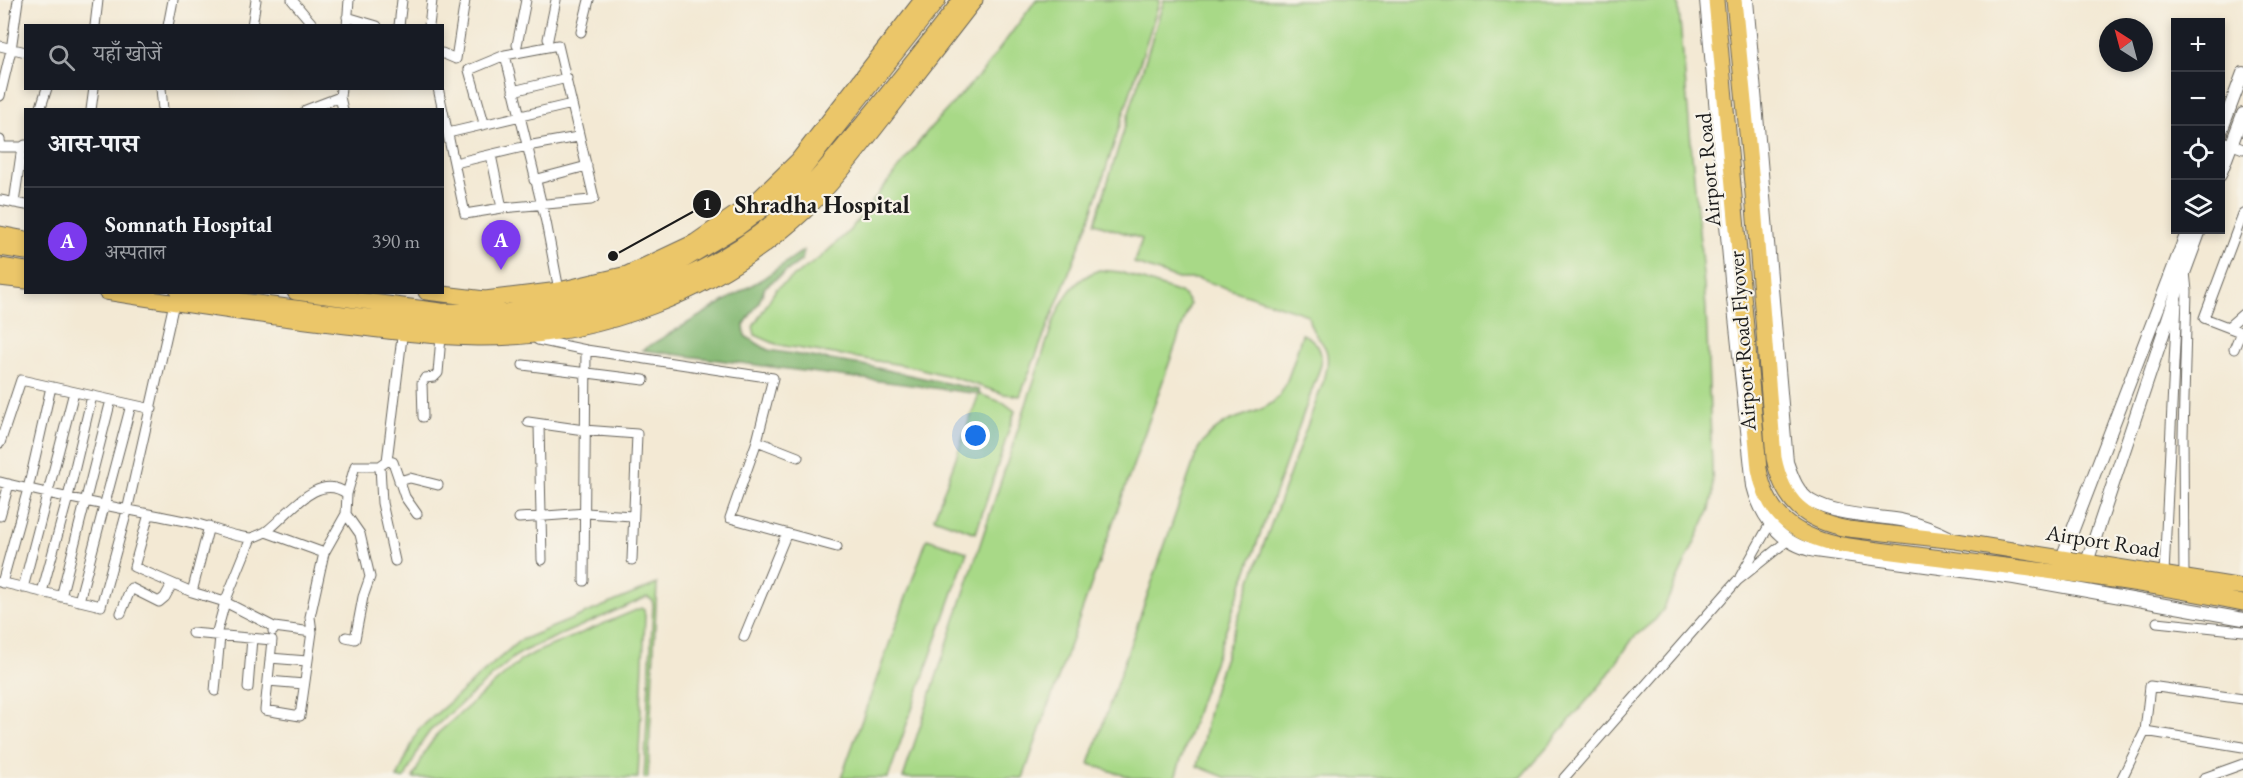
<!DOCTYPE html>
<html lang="hi">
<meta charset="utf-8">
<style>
body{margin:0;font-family:"EB Garamond","Noto Serif Devanagari",serif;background:#20242c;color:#f1f3f6}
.controls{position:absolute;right:18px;top:18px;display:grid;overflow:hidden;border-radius:0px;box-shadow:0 3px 9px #0003}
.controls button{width:54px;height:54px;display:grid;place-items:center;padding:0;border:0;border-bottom:2px solid #363941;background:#171b24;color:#f1f3f6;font:30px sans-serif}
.compass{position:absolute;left:2099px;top:18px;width:54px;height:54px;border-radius:50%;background:#171b24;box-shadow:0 3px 9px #0003;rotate:324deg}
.you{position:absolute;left:976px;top:436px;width:21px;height:21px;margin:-15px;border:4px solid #fff;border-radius:50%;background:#1a73e8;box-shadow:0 0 0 9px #1a73e833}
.badge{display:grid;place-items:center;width:39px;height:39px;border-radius:50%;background:#7c3aed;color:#fff;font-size:20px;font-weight:700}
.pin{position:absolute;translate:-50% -50px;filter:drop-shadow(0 2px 3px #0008)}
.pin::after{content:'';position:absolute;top:32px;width:21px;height:18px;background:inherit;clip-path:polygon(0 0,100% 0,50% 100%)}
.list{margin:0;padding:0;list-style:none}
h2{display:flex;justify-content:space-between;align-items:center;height:78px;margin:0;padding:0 24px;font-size:26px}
h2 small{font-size:20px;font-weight:400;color:#9ea1a6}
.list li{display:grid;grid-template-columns:39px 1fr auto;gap:18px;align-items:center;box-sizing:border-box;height:108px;padding:0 24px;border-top:2px solid #363941}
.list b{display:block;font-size:22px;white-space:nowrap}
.list p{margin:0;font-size:20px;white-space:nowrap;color:#9ea1a6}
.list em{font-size:20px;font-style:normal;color:#9ea1a6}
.icon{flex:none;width:33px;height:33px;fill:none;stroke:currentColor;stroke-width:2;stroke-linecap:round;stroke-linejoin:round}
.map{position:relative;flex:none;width:2243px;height:778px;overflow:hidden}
.search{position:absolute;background:#171b24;box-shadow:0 3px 9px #0003;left:24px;top:24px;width:420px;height:66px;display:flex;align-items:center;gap:15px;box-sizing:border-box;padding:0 21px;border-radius:0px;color:#9ea1a6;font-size:22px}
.panel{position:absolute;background:#171b24;box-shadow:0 3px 9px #0003;left:24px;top:108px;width:420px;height:186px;border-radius:0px}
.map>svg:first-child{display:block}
.green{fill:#a8d987;stroke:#627a52;stroke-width:1.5}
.forest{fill:#86b974;stroke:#516a48;stroke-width:1.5}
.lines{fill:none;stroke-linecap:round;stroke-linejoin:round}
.minor-casing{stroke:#67645c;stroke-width:11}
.tertiary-casing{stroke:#67645c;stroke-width:14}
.primary-casing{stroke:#67645c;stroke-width:17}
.minor{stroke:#fff;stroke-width:9}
.tertiary{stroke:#fff;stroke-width:12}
.primary{stroke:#ebc669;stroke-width:15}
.labels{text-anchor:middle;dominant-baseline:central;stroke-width:4.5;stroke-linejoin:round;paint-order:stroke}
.street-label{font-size:22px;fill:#1c1c1c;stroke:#f7f3e8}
.leader{fill:none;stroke:#1c1c1c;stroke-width:2}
.callout-dot{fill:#1c1c1c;stroke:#f7f3e8;stroke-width:2}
.mark-label{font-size:18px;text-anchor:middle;font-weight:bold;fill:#fff}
.callout-label{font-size:24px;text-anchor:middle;font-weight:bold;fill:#1c1c1c;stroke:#f7f3e8;stroke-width:4.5;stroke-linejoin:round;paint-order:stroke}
</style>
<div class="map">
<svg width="2243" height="778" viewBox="0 0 2243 778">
<rect width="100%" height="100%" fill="#f7f3e8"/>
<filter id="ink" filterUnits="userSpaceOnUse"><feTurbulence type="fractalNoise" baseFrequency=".0167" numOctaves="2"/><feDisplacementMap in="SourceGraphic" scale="12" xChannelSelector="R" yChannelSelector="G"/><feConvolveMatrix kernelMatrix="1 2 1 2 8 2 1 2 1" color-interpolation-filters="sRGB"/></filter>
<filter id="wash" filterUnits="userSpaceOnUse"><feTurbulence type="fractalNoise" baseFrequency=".008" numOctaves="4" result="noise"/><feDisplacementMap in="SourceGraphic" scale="24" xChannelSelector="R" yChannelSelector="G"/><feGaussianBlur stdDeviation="1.35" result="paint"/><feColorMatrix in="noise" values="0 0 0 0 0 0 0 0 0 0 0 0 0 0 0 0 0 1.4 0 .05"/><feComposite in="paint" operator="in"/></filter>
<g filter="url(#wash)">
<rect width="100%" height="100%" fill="#f3e9d4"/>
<!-- green -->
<path class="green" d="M1036 0H1160L1089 222 1020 396 1004 394 952 377 914 367 778 345 755 335 753 327 776 289 821 257 850 230 930 128 983 71Z
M1164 0H1678L1706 308 1713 494 1710 509 1663 610 1655 620 1634 637 1603 682 1520 778H1227L1197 766C1205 739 1207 712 1215 686L1253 574 1325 377C1335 337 1312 345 1308 315L1199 279H1178L1134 263 1142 239 1095 223Z
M1099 270 1120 272 1177 292 1184 295 1190 304 1023 778H903L1054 320C1064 297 1074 279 1099 270Z
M1302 334C1316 339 1323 350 1321 365L1199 704 1175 778H1132L1089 764 1198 449C1207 436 1219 425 1234 419 1249 413 1268 410 1279 396 1289 383 1297 350 1302 334Z
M979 394 1004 403 1015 411 976 533 934 518Z
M927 539 967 552 888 778H841Z
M657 584 648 778H644L653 605 652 600 647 597 526 650 514 657 430 731 422 742 405 778H397L418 730 519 641Z
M641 608 644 610 645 616 638 778H413L426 750 438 733 520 661 534 653Z"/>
<!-- forest -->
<path class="forest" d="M804 250 802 260 765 287 759 302 744 325 745 336 768 350 868 366 974 389 979 390V394L642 350 762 279Z"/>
</g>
<g filter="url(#ink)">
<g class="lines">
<defs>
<path id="minor" d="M292 0 314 26
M347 17 377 26
M95 26 98 0
M168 26 173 0
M252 26 256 0
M347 26 349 0
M399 26 402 0
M429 26 432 0
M581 32 589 0
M548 39 556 0
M517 45 526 0
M0 46 26 52
M442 53 456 59 465 0
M505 55 546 222 559 290
M161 88 163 110
M341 88 340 97 343 110
M438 88 465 214 502 208 591 200 594 198 558 45 505 55 469 70 484 123
M513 91 567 78
M0 96 11 50 18 0
M40 110 47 88
M91 110 94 88
M306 110 340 97
M448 133 572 104
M0 140 1 147H22L25 145
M2220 140 2243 149
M491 155 502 208
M455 163 527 146 578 137
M534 180 587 166
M0 200 26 205
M14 203 22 147
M2243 214 2204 318 2243 333
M2228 327 2243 314
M534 337 538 340 586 350 773 378 757 441 730 518 837 547
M2234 349 2241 332
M523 365 644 380
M423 417 422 383 425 378 434 377 438 373 441 337
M528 422 584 430 637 434 632 560
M539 425 542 560
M757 441 798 457
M0 443 21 380 152 409
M387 461 393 462 405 497 417 514
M380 466 382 503 395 561
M399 481 410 478 438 485
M0 482C63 498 126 509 189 522 210 526 230 537 251 538
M347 494 355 466H380L387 461 403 329
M149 514 134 567 192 592 225 602 274 627
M346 514 360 534 370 577 363 597 355 639 346 637
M0 516 9 484
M519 518 586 513 632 516
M266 532 324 553
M2164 574 2177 301
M1740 577 1770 524
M2184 577 2183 435 2187 291 2185 272
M584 581 586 350
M0 582 101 606 127 511 174 303
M2 583 28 489 51 387
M23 588 74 392
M42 592 68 497 92 396
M192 592 209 526
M61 597 111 400
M79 601 131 405
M121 613 131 588 159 602 165 597 172 584
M2157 622 2243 631
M273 631 274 627 312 632
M192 633 272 640 265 710 300 716 312 632 310 617 324 553 346 514 347 494C318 471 289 514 268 530 263 534 257 536 251 538L225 602 216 635
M744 637 786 535
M270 658 307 661
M268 681 304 684
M248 688 252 638
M215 691 220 636
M2145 731 2243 747
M1564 778 1737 581 1787 541
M2122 778 2145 731 2150 686 2243 699
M2204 778 2243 764"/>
<path id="tertiary" d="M1706 0 1731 280 1753 486C1761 518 1781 544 1815 551L2014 578 2243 619
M1747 0 1787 462C1792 476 1797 492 1811 501 1836 516 1872 515 1901 520 1920 524 1936 530 1953 539
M2220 134 2243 73
M2220 175 2243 114
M2062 558 2188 230
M2087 562 2177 292 2200 230"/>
<path id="primary" d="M1716 0 1759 469C1767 514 1793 534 1835 544 1972 564 2108 574 2243 603
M1734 0 1753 194 1774 458C1783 502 1804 521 1848 529L1956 541 2243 587
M0 234 26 239
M0 248 26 252
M0 266 26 270
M0 278 26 281
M106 292C181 304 256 315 331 324 380 330 428 337 477 338 597 339 716 294 804 212 834 183 859 149 885 116 915 77 945 39 975 0
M178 292C241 301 305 310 369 317 416 322 463 328 510 324 565 320 619 306 669 284 707 267 743 247 775 220 803 195 828 165 852 136 890 92 925 46 961 0
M295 292 441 311 506 312 587 298 616 290 666 271 739 227 767 206 797 178 938 0
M426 292 485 299 559 290 627 274 695 242 760 197 798 160 922 0"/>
</defs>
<!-- minor casing -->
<use href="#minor" class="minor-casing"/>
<!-- tertiary casing -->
<use href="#tertiary" class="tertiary-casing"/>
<!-- primary casing -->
<use href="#primary" class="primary-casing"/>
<!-- minor -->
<use href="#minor" class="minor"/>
<!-- tertiary -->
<use href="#tertiary" class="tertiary"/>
<!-- primary -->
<use href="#primary" class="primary"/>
</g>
</g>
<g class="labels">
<!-- street labels -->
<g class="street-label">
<text transform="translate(1708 170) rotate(-95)">Airport Road</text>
<text transform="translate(1742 341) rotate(-94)">Airport Road Flyover</text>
<text transform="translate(2103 541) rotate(9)">Airport Road</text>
</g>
</g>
<!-- callouts -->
<path class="leader" d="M613 256L707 204"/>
<g class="callout-dot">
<circle cx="613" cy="256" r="6"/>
<circle cx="707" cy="204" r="15"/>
</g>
<g class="mark-label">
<text x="707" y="210">1</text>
</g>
<g class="callout-label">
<text x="822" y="213">Shradha Hospital</text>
</g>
</svg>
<div class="controls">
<button>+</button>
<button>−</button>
<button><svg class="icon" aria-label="locate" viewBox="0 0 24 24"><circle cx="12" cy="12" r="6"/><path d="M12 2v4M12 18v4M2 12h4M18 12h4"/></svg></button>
<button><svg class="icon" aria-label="layers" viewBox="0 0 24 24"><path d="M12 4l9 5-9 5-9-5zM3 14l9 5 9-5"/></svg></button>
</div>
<svg class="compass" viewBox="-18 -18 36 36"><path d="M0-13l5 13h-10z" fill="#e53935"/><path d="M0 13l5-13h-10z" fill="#9ea1a6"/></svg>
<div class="you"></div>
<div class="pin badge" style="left:501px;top:270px">A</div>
<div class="search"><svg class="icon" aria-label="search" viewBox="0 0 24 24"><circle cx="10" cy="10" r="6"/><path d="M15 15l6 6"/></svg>यहाँ खोजें</div>
<section class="panel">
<h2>आस-पास<small></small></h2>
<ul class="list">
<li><span class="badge">A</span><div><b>Somnath Hospital</b><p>अस्पताल</p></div><em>390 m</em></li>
</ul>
</section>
</div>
